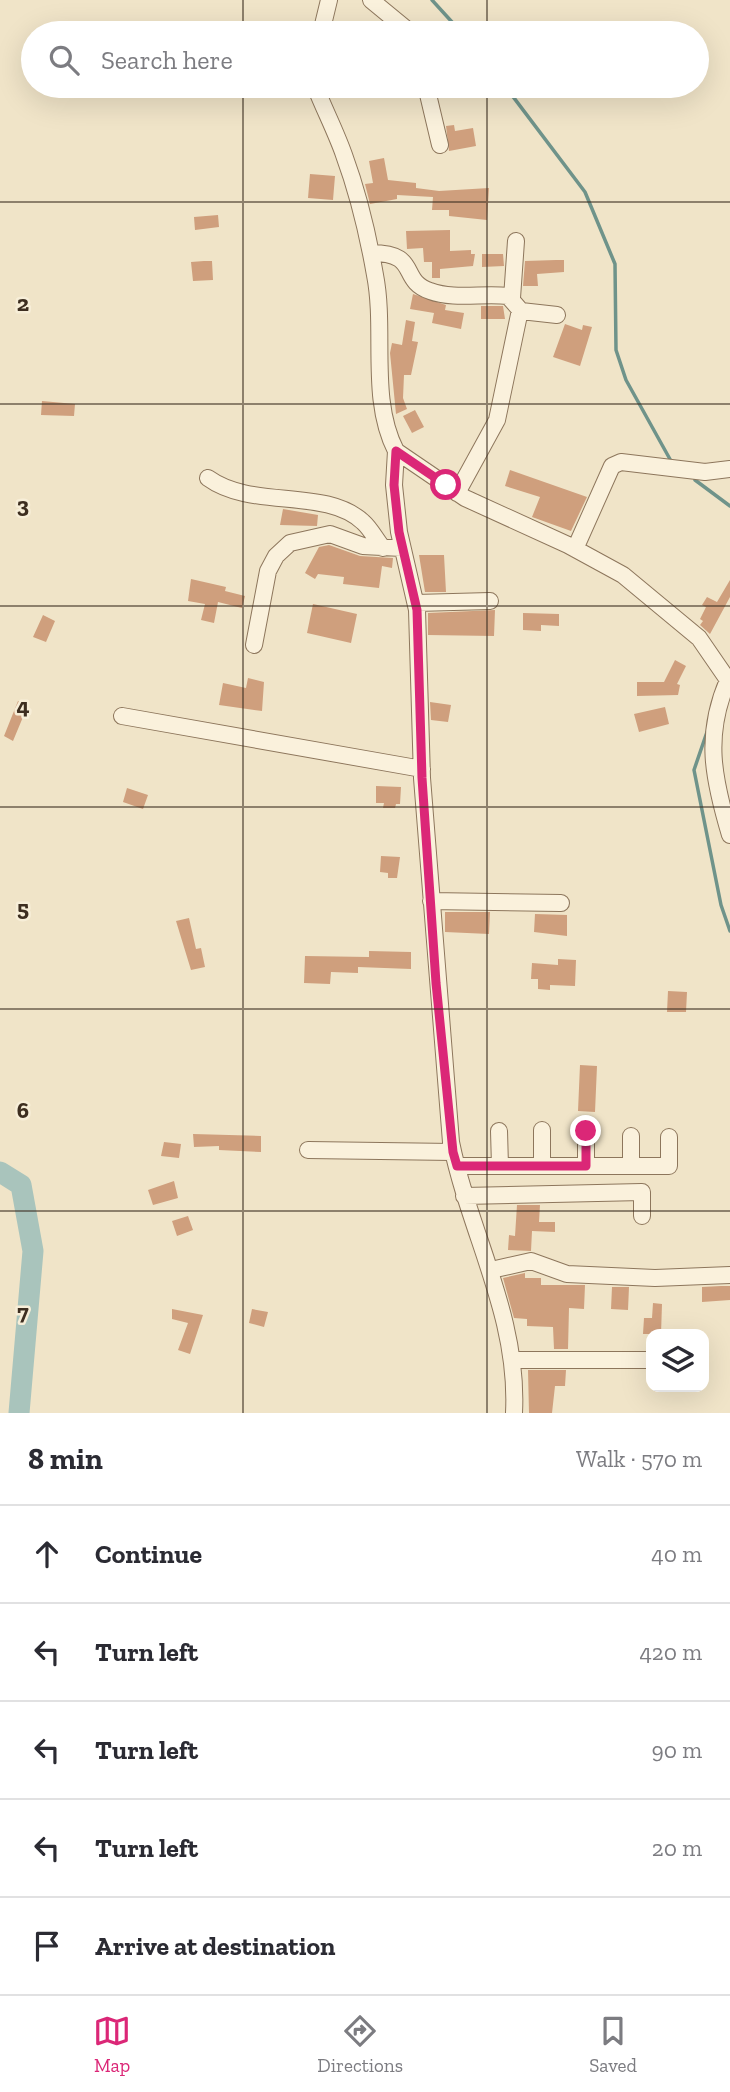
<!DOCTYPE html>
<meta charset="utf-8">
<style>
body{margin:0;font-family:"Zilla Slab",serif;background:#f2f2f3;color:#2b2b33}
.controls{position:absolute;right:21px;bottom:21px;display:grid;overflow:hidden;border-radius:14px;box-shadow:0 7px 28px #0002}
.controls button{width:63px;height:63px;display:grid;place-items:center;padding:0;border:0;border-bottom:2px solid #e1e1e2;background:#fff;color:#2b2b33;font:35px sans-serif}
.stop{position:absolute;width:21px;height:21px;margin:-16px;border:5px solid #db2777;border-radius:50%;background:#fff}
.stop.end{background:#db2777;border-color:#fff;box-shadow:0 2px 7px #0008}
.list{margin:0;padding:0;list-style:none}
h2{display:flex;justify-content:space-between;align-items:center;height:91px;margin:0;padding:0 28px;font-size:30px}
h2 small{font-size:23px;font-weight:400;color:#7c7c81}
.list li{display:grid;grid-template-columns:46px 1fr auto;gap:21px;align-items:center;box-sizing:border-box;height:98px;padding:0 28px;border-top:2px solid #e1e1e2}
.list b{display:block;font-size:26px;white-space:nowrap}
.list em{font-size:23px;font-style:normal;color:#7c7c81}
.icon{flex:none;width:38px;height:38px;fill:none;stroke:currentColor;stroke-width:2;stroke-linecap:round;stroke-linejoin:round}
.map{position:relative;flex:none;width:730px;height:1413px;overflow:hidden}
.search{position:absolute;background:#fff;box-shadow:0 7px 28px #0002;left:21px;right:21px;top:21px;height:77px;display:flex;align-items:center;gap:18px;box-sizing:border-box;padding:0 24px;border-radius:38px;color:#7c7c81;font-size:26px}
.sheet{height:581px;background:#fff}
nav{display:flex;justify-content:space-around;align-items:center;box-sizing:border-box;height:98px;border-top:2px solid #e1e1e2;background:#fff;font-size:19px;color:#7c7c81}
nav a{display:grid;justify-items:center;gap:4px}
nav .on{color:#db2777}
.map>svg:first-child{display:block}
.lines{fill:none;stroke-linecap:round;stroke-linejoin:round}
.stream{stroke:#6f938a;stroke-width:3.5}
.river{stroke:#a9c4bc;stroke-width:21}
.building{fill:#cf9f7d}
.minor-casing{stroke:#8d765c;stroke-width:18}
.minor{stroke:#faf1dc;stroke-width:16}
.route{stroke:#db2777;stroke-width:9}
.grid{fill:none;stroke:#3d2e20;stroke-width:2;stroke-opacity:0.55}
.grid-label{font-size:23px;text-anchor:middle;font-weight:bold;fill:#3d2e20;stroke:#f7eed8;stroke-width:5;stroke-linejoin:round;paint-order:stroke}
</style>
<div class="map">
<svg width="730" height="1413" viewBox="0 0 730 1413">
<rect width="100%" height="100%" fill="#f0e4c8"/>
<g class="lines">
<!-- stream -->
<path class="stream" d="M432 0 462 33
M505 86 585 192 615 264 616 350 626 380 671 461
M695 480 730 506
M707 732 694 770 721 905 730 931"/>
<!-- river -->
<path class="river" d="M0 1172 21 1185 33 1251 19 1413"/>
</g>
<!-- building -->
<path class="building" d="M454 125 455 131 473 128 476 146 449 151 446 126Z
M384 158 388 180 416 183V188L439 191 489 188 487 220 449 216V210H432L433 197 397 195V199L370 204 365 184 373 183 369 161Z
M310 174 335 176 333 200 308 198Z
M218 215 219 227 195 230 194 217Z
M450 230V251L471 250V254H475L473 266 440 269V278H432V262H424L423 248 407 249 406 231Z
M482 254H503L504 266 482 267Z
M556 260H564V272L537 274 538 286H523L525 261Z
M204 261H212L213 280 193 281 191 262Z
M413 294 446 305 445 310 464 313 461 329 432 323 434 313 410 309Z
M481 306H503L505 319H481Z
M406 320 415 322 412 341 418 342 411 375H404L403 398 407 409 396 414 390 353 392 343 402 345Z
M565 324 582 330 583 325 592 327 580 366 553 357Z
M42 401 75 404 74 416 41 415Z
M415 410 424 427 412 433 403 416Z
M510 470 587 497 571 531 532 517 540 497 505 486Z
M283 509 318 515 317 526 280 525Z
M329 545 360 556 393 558 392 568 382 566 379 588 343 584 344 577 318 574 315 579 305 573 319 547Z
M419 555H444L446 592H425Z
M191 579 226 587 225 591 245 596 242 608 218 602 214 623 201 620 205 604 188 601Z
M730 580V597L710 634 700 625 703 621 700 619 706 607 702 605 707 597 717 602Z
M313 604 357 614 351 643 307 633Z
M495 610 494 636 428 635V613Z
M523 613 559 614V626L541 625V631L523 630Z
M43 615 55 621 46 642 33 637Z
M675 660 686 666 677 684 680 685 678 695 637 696V682H664Z
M248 678 264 682 262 711 219 705 223 683 246 688Z
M18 701 28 705 13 741 4 736Z
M430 702 451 705 448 722 431 720Z
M665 707 669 724 639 732 634 714Z
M376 786 401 787 400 804H396L395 808H383L384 803H376Z
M127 788 148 795 143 809 123 802Z
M381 856 400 857 397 878H388V873L380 872Z
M445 912H490L489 934 445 932Z
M535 914 567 915V936L534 932Z
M189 918 196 949 201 948 205 967 191 970 176 921Z
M369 951 411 952V969L358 967V973L331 972 330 984 304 983 305 956 369 957Z
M558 959 576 960 575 986 550 985V990L538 989V979H531L532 963 558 965Z
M668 991 687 992 686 1012H667Z
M580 1065 597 1066 595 1112 578 1111Z
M193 1134 261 1136V1152L219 1150V1146L194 1147Z
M164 1142 181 1144 179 1158 161 1156Z
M174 1181 178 1198 153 1205 148 1190Z
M517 1205H540L539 1222H555V1232L532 1231 531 1251 508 1250 509 1235 515 1236Z
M188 1216 193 1230 177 1236 172 1221Z
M525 1273V1278H541V1285H585L584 1309 569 1308 568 1349H554L553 1327 527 1326V1319L514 1318 503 1278Z
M721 1286H730V1300L702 1302V1287Z
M612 1287H629L628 1310 611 1309Z
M653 1303 662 1304 661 1334H643L644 1318H652Z
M172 1309 203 1315 190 1354 178 1350 188 1323 172 1319Z
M252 1309 268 1312 264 1327 249 1323Z
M528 1370H566L565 1386H555L552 1413H529Z"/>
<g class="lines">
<defs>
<path id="minor" d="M371 0 411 33
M321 33 329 0
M315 86C324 109 336 132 344 155 358 193 368 235 375 275 386 331 369 399 396 451L465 498 568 545 623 575 699 638 730 683
M426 86 440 145
M371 253C421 253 398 280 430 291 454 300 483 293 508 296L521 311 557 315
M512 298 516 241
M396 451 394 485 399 532 417 610 422 778 451 1142C470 1235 519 1316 514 1413
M208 478C252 510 325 487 363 522 371 529 376 540 383 548
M457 493 497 420 520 310
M575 549 612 466 621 462 705 472 730 469
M416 603 490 601
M254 645 268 571 276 556 290 543 330 534 363 546 402 548
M728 680C704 735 713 778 730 835
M122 716 422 769
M431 901 561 903
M542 1130V1166
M499 1131 500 1166
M586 1131V1166
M631 1136V1166
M308 1150 453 1152
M457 1166H669V1137
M464 1196 642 1192V1216
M491 1270 531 1261 567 1274 655 1278 730 1275
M514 1360H651"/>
</defs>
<!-- minor casing -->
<use href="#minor" class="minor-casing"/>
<!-- minor -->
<use href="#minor" class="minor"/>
</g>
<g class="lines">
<!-- route -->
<path class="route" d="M446 485 396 451 394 485 399 532 417 610 422 778 436 983 453 1152 457 1166H586V1131"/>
</g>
<!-- grid -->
<path class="grid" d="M243 0V33M487 0V33M243 86V1413M487 86V1413M0 202H730M0 404H730M0 606H730M0 807H730M0 1009H730M0 1211H730"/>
<g class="grid-label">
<text x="23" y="311">2</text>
<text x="23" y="513">3</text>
<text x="23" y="714">4</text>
<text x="23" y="916">5</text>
<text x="23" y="1118">6</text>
<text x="23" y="1320">7</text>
</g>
</svg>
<div class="controls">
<button><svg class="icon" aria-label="layers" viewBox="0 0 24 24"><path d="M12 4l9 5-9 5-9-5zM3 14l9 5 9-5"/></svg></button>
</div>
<div class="stop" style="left:446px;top:485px"></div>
<div class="stop end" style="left:586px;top:1131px"></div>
<div class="search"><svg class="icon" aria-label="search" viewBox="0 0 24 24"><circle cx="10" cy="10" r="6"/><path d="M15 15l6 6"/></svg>Search here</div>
</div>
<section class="sheet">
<h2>8 min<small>Walk · 570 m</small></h2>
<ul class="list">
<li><svg class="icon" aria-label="ahead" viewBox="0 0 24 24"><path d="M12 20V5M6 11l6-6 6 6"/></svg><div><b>Continue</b></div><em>40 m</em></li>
<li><svg class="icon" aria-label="left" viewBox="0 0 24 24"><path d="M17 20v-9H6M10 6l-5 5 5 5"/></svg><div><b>Turn left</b></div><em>420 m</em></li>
<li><svg class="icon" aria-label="left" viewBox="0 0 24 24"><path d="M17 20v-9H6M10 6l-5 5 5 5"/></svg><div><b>Turn left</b></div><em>90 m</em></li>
<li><svg class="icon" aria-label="left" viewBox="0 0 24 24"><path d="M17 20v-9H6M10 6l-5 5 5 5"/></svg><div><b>Turn left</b></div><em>20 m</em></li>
<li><svg class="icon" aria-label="arrive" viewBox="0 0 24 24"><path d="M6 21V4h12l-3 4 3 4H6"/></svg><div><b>Arrive at destination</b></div></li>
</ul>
</section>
<nav>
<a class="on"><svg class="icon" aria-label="map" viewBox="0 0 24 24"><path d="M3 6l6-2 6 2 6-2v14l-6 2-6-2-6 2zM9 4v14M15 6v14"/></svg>Map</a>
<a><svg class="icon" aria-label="directions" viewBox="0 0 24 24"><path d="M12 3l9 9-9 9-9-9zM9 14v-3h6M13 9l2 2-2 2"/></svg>Directions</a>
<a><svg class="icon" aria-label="saved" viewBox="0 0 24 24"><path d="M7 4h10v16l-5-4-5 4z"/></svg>Saved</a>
</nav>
